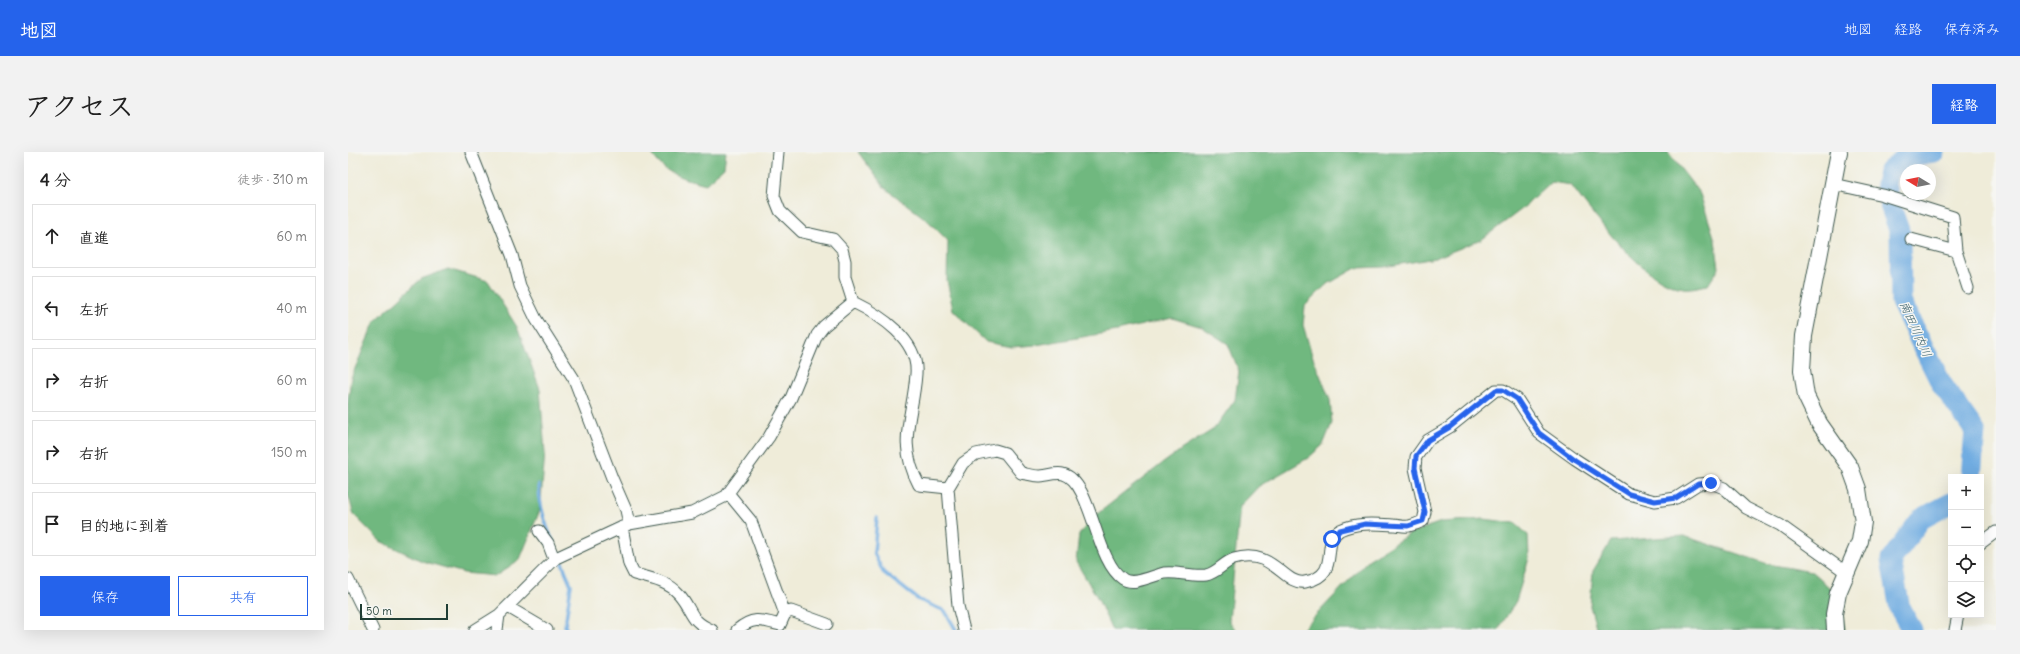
<!DOCTYPE html>
<html lang="ja">
<meta charset="utf-8">
<style>
body{margin:0;font-family:Delius,"Klee One",sans-serif;background:#f2f2f2;color:#222}
.controls{position:absolute;right:12px;bottom:12px;display:grid;overflow:hidden;border-radius:0px;box-shadow:0 4px 16px #0002}
.controls button{width:36px;height:36px;display:grid;place-items:center;padding:0;border:0;border-bottom:1px solid #e0e0e0;background:#fff;color:#222;font:20px sans-serif}
.compass{position:absolute;left:1552px;top:12px;width:36px;height:36px;border-radius:50%;background:#fff;box-shadow:0 4px 16px #0002;rotate:280deg}
.scale{position:absolute;left:12px;bottom:10px;width:88px;box-sizing:border-box;padding-left:4px;border:2px solid #1f3d34;border-top:0;font-size:11px;line-height:14px;white-space:nowrap;color:#1f3d34;-webkit-text-stroke:3px #f6f6f2;paint-order:stroke}
.stop{position:absolute;width:12px;height:12px;margin:-9px;border:3px solid #2563eb;border-radius:50%;background:#fff}
.stop.end{background:#2563eb;border-color:#fff;box-shadow:0 1px 4px #0008}
.list{margin:0;padding:0;list-style:none}
h2{display:flex;justify-content:space-between;align-items:center;height:52px;margin:0;padding:0 16px;font-size:17px}
h2 small{font-size:13px;font-weight:400;color:#767676}
.list li{display:grid;grid-template-columns:26px 1fr auto;gap:12px;align-items:center;box-sizing:border-box;height:64px;margin:0 8px 8px;padding:0 8px;border:1px solid #e0e0e0;border-radius:0px}
.list b{display:block;font-size:15px;white-space:nowrap}
.list em{font-size:13px;font-style:normal;color:#767676}
.actions{display:flex;gap:8px;padding:12px 16px}
.actions a{flex:1;padding:9px 0;border:1px solid #2563eb;border-radius:0px;text-align:center;font-size:14px;color:#2563eb}
.actions .main{background:#2563eb;color:#fff}
.icon{flex:none;width:22px;height:22px;fill:none;stroke:currentColor;stroke-width:2;stroke-linecap:round;stroke-linejoin:round}
.map{position:relative;flex:none;width:1648px;height:478px;overflow:hidden;border-radius:0px}
header{display:flex;align-items:center;gap:24px;box-sizing:border-box;height:56px;padding:0 20px;background:#2563eb;color:#fff}
header strong{font-size:19px}
nav{display:flex;gap:22px;margin-inline-start:auto;font-size:14px}
.intro{display:flex;align-items:center;justify-content:space-between;box-sizing:border-box;height:96px;padding:0 24px}
h1{margin:0;font-size:28px}
.button{padding:10px 18px;border-radius:0px;background:#2563eb;color:#fff;font-size:14px;font-weight:700}
main{display:flex;gap:24px;padding:0 24px}
aside{flex:1;background:#fff;border-radius:0px;box-shadow:0 4px 16px #0002}
.map>svg:first-child{display:block}
.forest{fill:#70b87f;stroke:#487a5a}
.lines{fill:none;stroke-linecap:round;stroke-linejoin:round}
.stream{stroke:#6face1;stroke-width:3.5}
.river{stroke:#6face1;stroke-width:21}
.street-casing{stroke:#3e574d;stroke-width:13}
.secondary-casing{stroke:#3e574d;stroke-width:18}
.street{stroke:#fff;stroke-width:11}
.secondary{stroke:#fff;stroke-width:16}
.route{stroke:#2563eb;stroke-width:5}
.labels{text-anchor:middle;dominant-baseline:central;stroke-width:3;stroke-linejoin:round;paint-order:stroke}
.water-label{font-size:12px;font-style:italic;fill:#375e68;stroke:#f6f6f2}
</style>
<header>
<strong>地図</strong>
<nav><a>地図</a><a>経路</a><a>保存済み</a></nav>
</header>
<div class="intro"><h1>アクセス</h1><a class="button">経路</a></div>
<main>
<aside>
<h2>4 分<small>徒歩 · 310 m</small></h2>
<ul class="list">
<li><svg class="icon" aria-label="ahead" viewBox="0 0 24 24"><path d="M12 20V5M6 11l6-6 6 6"/></svg><div><b>直進</b></div><em>60 m</em></li>
<li><svg class="icon" aria-label="left" viewBox="0 0 24 24"><path d="M17 20v-9H6M10 6l-5 5 5 5"/></svg><div><b>左折</b></div><em>40 m</em></li>
<li><svg class="icon" aria-label="right" viewBox="0 0 24 24"><path d="M7 20v-9h11M14 6l5 5-5 5"/></svg><div><b>右折</b></div><em>60 m</em></li>
<li><svg class="icon" aria-label="right" viewBox="0 0 24 24"><path d="M7 20v-9h11M14 6l5 5-5 5"/></svg><div><b>右折</b></div><em>150 m</em></li>
<li><svg class="icon" aria-label="arrive" viewBox="0 0 24 24"><path d="M6 21V4h12l-3 4 3 4H6"/></svg><div><b>目的地に到着</b></div></li>
</ul>
<div class="actions"><a class="main">保存</a><a>共有</a></div>
</aside>
<div class="map">
<svg width="1648" height="478" viewBox="0 0 1648 478">
<rect width="100%" height="100%" fill="#f6f6f2"/>
<filter id="ink" filterUnits="userSpaceOnUse"><feTurbulence type="fractalNoise" baseFrequency=".025" numOctaves="2"/><feDisplacementMap in="SourceGraphic" scale="8" xChannelSelector="R" yChannelSelector="G"/><feConvolveMatrix kernelMatrix="1 2 1 2 8 2 1 2 1" color-interpolation-filters="sRGB"/></filter>
<filter id="wash" filterUnits="userSpaceOnUse"><feTurbulence type="fractalNoise" baseFrequency=".012" numOctaves="4" result="noise"/><feDisplacementMap in="SourceGraphic" scale="16" xChannelSelector="R" yChannelSelector="G"/><feGaussianBlur stdDeviation="0.9" result="paint"/><feColorMatrix in="noise" values="0 0 0 0 0 0 0 0 0 0 0 0 0 0 0 0 0 1.4 0 .05"/><feComposite in="paint" operator="in"/></filter>
<g filter="url(#wash)">
<rect width="100%" height="100%" fill="#efecd9"/>
<!-- forest -->
<path class="forest" d="M303 0H378L376 15 358 32C335 26 316 23 303 0Z
M510 0H1320L1352 42 1367 88 1371 116 1360 133C1353 134 1343 137 1336 136 1298 133 1245 63 1223 33L1203 30 1174 57 1133 88 1087 106 1036 115 1008 116 978 133 957 154 955 173 964 203 982 248 984 271 975 293 960 306 911 334 892 354 881 469 888 478H764L749 445 728 410 731 383 744 366 811 314 834 297 866 277 887 248 891 219 880 192 854 175 824 166 769 179 688 193 663 195 638 190 605 158 599 128 600 89 579 68 537 36Z
M100 117 140 129 169 175 192 237 197 301 192 358 172 407 148 424 116 421 74 409 32 389 6 363 0 342V251L3 226 27 169 73 127Z
M1136 367 1167 371 1180 383 1181 406 1168 449 1150 478H954L1020 408 1063 381 1093 370Z
M1336 384 1420 412 1464 420 1490 443 1497 478H1249L1242 454 1245 419 1263 389Z"/>
<g class="lines">
<!-- stream -->
<path class="stream" d="M191 333C191 354 197 371 205 390
M529 366 526 401 535 420 571 448 597 459 608 478
M212 406 223 433 217 474 219 478"/>
<!-- river -->
<path class="river" d="M1586 0 1558 5 1541 19 1538 32 1542 53 1552 81 1553 150 1593 231 1627 279 1623 325
M1564 478 1552 457 1543 408 1573 367 1603 351"/>
</g>
</g>
<g filter="url(#ink)">
<g class="lines">
<defs>
<path id="street" d="M123 0 164 103 172 134 188 167 226 227 264 326 278 358 281 372
M430 0 426 44 432 59 454 80 485 87 494 97 497 109V125L505 150C532 163 571 188 568 222 565 266 548 289 571 333L600 336
M1485 32 1535 43 1605 65 1608 99 1620 136
M1563 87 1608 99
M380 341 403 369 437 462
M274 375 281 412 286 422C301 426 320 429 331 442 345 458 341 469 364 478
M191 379 200 391 206 407
M1633 391 1648 380
M0 427 25 478
M160 455 199 478
M127 478 151 463 208 406 281 372 344 361 378 344 421 285 443 246 469 183 476 174 505 150
M149 478 151 463
M389 478C405 464 414 468 432 473L437 462 443 459 479 472
M616 478 610 454 600 336 615 311 628 302 647 298 657 301 673 321C679 322 685 324 691 324 698 324 708 320 715 322 744 329 747 409 775 427 785 434 804 424 816 421 829 419 844 425 858 423 869 421 876 410 886 407 925 395 936 434 957 430 995 423 971 390 992 378 1008 370 1029 372 1046 373 1050 373 1056 375 1061 374 1065 373 1071 371 1075 369L1077 360 1067 316 1068 305 1080 288 1102 275 1148 238H1155L1169 247 1191 281 1227 307 1281 342 1307 349 1328 346 1350 332 1363 331 1376 336 1398 356 1432 373 1499 421
M1607 478 1610 463"/>
<path id="secondary" d="M1487 478 1486 462 1490 441 1512 389 1515 370 1510 337 1502 315 1471 271 1458 244 1454 218 1456 184 1491 0"/>
</defs>
<!-- street casing -->
<use href="#street" class="street-casing"/>
<!-- secondary casing -->
<use href="#secondary" class="secondary-casing"/>
<!-- street -->
<use href="#street" class="street"/>
<!-- secondary -->
<use href="#secondary" class="secondary"/>
</g>
</g>
<g class="lines" filter="url(#ink)">
<!-- route -->
<path class="route" d="M984 387 992 378 1017 372 1060 374 1075 369 1077 360 1067 316 1068 304 1080 288 1102 275 1148 238H1155L1169 247 1191 281 1227 308 1281 342 1307 349 1328 346 1350 332 1363 331"/>
</g>
<g class="labels">
<!-- water labels -->
<g class="water-label">
<text transform="translate(1568 177) rotate(66)">南田川内川</text>
</g>
</g>
</svg>
<div class="controls">
<button>+</button>
<button>−</button>
<button><svg class="icon" aria-label="locate" viewBox="0 0 24 24"><circle cx="12" cy="12" r="6"/><path d="M12 2v4M12 18v4M2 12h4M18 12h4"/></svg></button>
<button><svg class="icon" aria-label="layers" viewBox="0 0 24 24"><path d="M12 4l9 5-9 5-9-5zM3 14l9 5 9-5"/></svg></button>
</div>
<svg class="compass" viewBox="-18 -18 36 36"><path d="M0-13l5 13h-10z" fill="#e53935"/><path d="M0 13l5-13h-10z" fill="#767676"/></svg>
<div class="scale">50 m</div>
<div class="stop" style="left:984px;top:387px"></div>
<div class="stop end" style="left:1363px;top:331px"></div>
</div>
</main>
